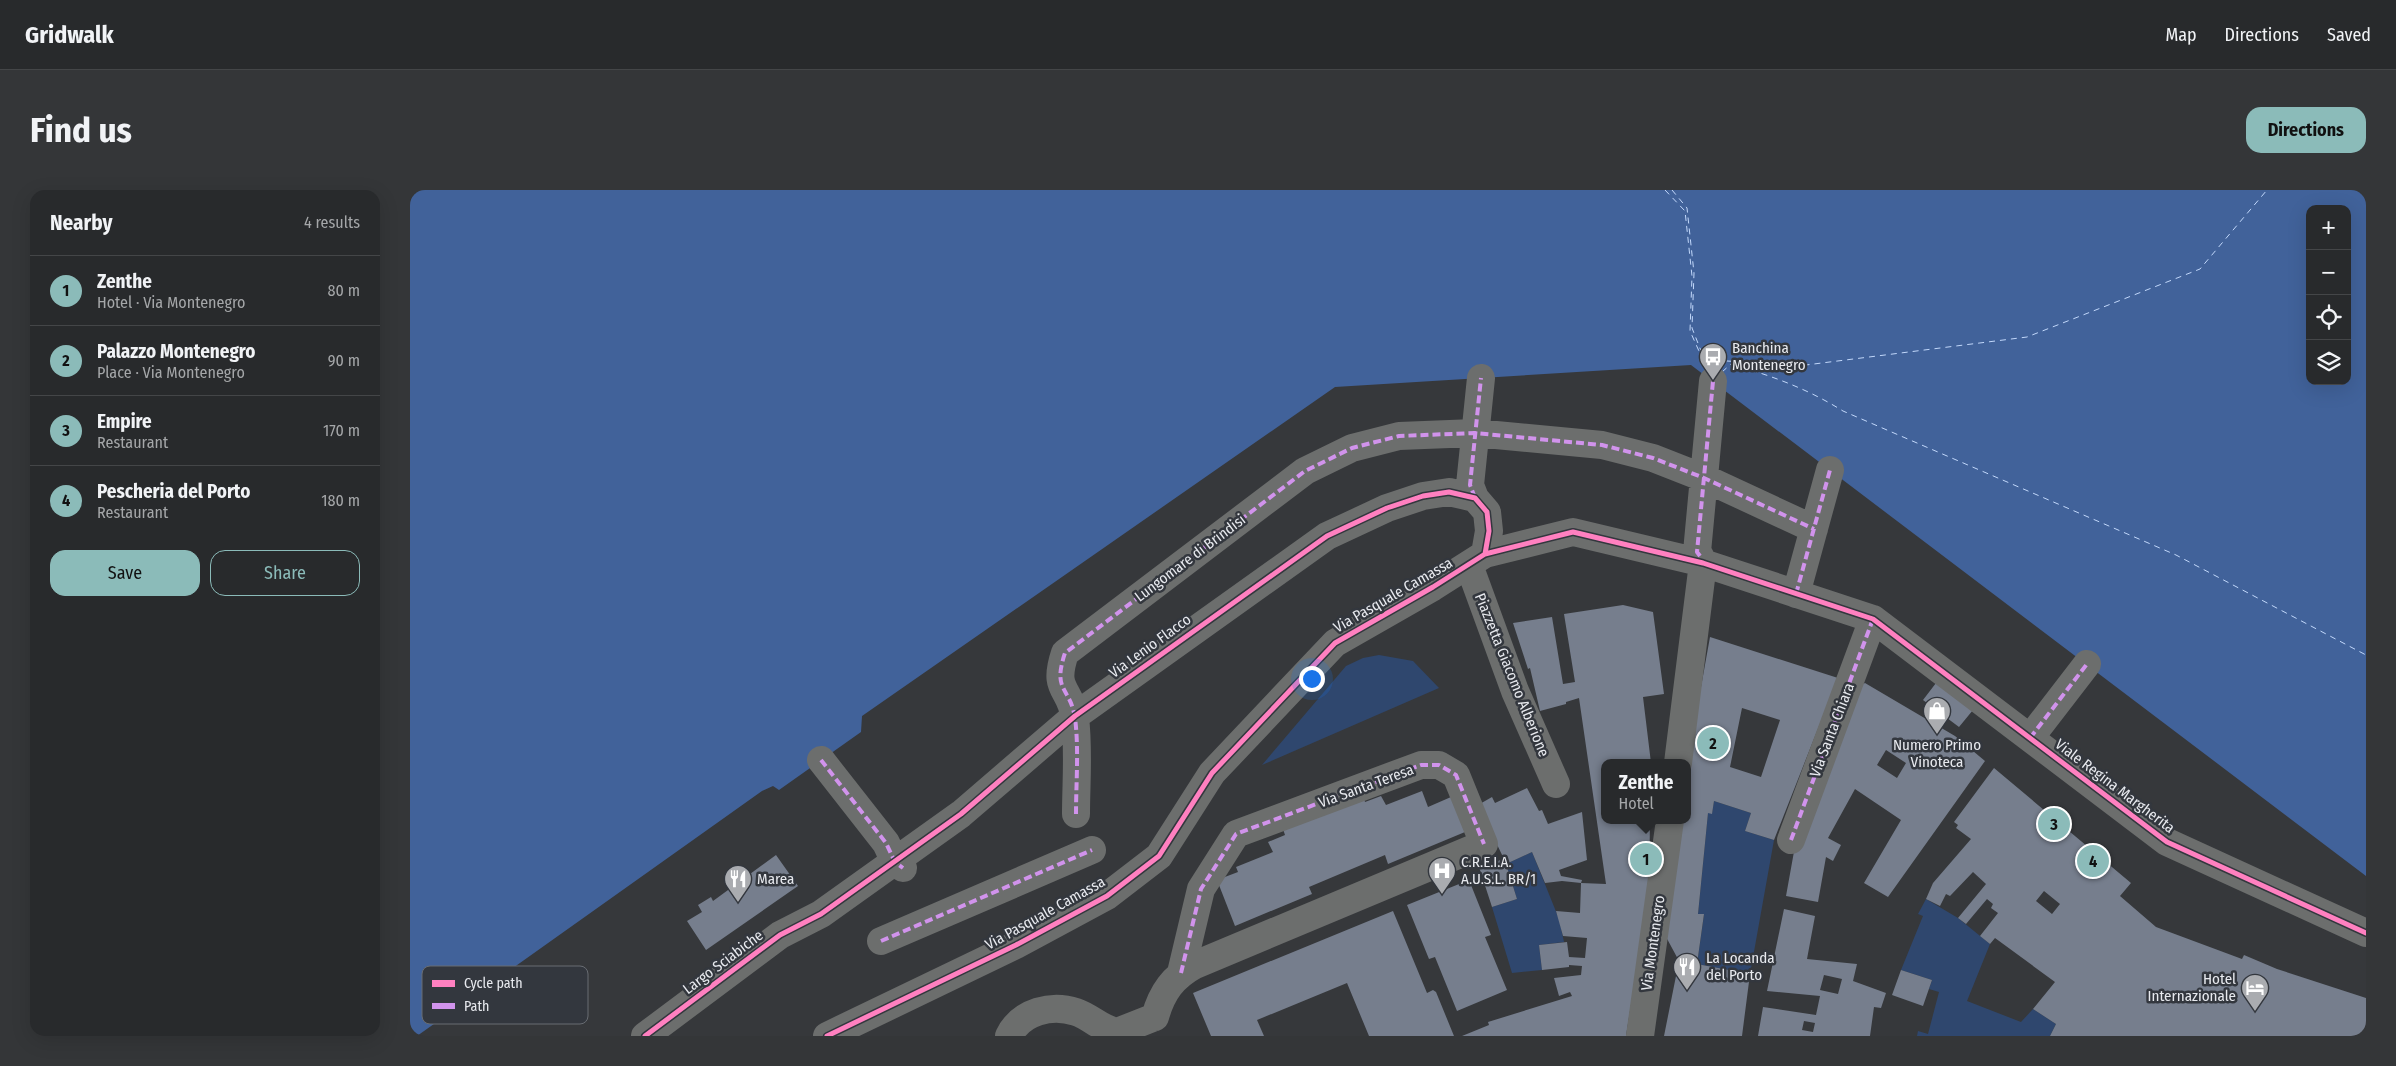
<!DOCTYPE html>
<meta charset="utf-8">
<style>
body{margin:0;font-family:"Fira Sans Condensed",sans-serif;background:#343638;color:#f1f3f6}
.controls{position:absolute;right:15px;top:15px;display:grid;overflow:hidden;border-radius:10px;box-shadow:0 5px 20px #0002}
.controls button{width:45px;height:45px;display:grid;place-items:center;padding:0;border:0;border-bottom:1px solid #444648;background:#282a2c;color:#f1f3f6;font:25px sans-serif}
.you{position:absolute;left:901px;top:488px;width:18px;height:18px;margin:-12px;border:4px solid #fff;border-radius:50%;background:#1a73e8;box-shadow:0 0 0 8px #1a73e833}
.badge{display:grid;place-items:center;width:32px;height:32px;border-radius:50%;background:#8bbbb9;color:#111;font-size:16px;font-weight:700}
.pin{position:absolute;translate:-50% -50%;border:2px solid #fff;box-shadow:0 1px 5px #0006}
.popup{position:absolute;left:1191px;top:569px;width:90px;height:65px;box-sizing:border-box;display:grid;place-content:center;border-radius:10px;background:#282a2c;filter:drop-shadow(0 1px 4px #0005);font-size:16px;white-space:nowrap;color:#a5a7a9}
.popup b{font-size:19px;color:#f1f3f6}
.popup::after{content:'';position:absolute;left:50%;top:100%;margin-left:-10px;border:10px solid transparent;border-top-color:#282a2c}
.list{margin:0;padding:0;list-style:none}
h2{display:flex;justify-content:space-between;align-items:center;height:65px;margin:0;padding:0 20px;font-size:21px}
h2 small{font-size:16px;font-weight:400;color:#a5a7a9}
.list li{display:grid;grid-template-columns:32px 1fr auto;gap:15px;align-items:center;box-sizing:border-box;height:70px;padding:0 20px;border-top:1px solid #444648}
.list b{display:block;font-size:19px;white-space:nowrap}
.list p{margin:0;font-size:16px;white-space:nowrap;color:#a5a7a9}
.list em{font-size:16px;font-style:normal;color:#a5a7a9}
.actions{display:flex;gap:10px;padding:15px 20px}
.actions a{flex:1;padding:11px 0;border:1px solid #8bbbb9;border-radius:15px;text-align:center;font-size:18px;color:#8bbbb9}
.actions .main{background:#8bbbb9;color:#111}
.icon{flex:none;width:28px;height:28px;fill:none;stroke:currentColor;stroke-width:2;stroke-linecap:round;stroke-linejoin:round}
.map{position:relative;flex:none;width:1956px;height:846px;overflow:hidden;border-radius:15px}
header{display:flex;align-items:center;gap:30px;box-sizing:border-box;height:70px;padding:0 25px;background:#282a2c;border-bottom:1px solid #444648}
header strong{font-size:24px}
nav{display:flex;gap:28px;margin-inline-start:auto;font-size:18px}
.intro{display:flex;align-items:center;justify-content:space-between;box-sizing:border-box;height:120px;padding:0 30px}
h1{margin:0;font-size:35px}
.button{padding:12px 22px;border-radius:15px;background:#8bbbb9;color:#111;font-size:18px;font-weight:700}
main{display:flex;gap:30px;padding:0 30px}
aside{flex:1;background:#282a2c;border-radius:15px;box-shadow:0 5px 20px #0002}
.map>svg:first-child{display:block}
.green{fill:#2f476e}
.water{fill:#41629a;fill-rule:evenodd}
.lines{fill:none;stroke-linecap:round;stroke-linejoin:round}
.ferry{stroke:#c2d8fb;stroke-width:1;stroke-dasharray:6 5;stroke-linecap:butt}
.building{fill:#767e8d;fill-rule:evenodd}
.minor{stroke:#6c6e6d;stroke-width:28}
.quiet{stroke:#d193ec;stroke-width:4;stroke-dasharray:8 4;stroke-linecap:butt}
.cycleway-casing{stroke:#33373e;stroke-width:8}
.cycleway{stroke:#ff80c0;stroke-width:5}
.labels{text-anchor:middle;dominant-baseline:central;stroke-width:5;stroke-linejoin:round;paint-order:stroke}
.poi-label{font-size:15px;fill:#e8eaef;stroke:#33373e;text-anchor:start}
.street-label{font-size:15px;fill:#e8eaef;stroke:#33373e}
.key{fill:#33373e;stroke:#696d73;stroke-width:1}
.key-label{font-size:14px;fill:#e8eaef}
</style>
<header>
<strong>Gridwalk</strong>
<nav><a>Map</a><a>Directions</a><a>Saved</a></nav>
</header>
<div class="intro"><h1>Find us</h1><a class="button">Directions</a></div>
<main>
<aside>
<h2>Nearby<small>4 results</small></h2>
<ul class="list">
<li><span class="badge">1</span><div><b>Zenthe</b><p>Hotel · Via Montenegro</p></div><em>80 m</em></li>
<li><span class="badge">2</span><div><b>Palazzo Montenegro</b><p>Place · Via Montenegro</p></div><em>90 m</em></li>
<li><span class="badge">3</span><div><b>Empire</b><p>Restaurant</p></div><em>170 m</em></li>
<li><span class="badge">4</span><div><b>Pescheria del Porto</b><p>Restaurant</p></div><em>180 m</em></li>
</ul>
<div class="actions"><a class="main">Save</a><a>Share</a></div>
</aside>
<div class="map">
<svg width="1956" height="846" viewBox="0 0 1956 846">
<rect width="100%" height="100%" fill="#36383b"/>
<!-- green -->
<path class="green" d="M969 465 1003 471 1029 498 852 575 936 476 953 468Z
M1304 611 1341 623 1335 641 1364 650 1340 784 1287 774 1294 725 1288 724 1298 623H1302Z
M1122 662 1149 729 1154 752 1129 755 1132 780 1102 783 1082 717 1107 709 1096 674Z
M1516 709 1548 728 1580 754 1557 811 1611 832 1623 819 1646 834 1640 846H1507L1508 841 1518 844 1529 802 1519 799 1522 790 1491 780 1513 726 1508 724Z"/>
<!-- water -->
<path class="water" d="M0 0H1956V686L1281 175 925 197 452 526 451 542 369 600 363 596 352 601 7 846H0ZM1900 19H1937V191H1900Z"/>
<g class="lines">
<!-- ferry -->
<path class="ferry" d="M1255 0 1275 21 1282 86 1280 141 1297 179
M1262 0 1277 18 1284 83 1282 138 1297 176
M1310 180 1317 171 1396 175 1617 147 1790 79 1857 0
M1312 182 1321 174C1362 186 1396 198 1433 221L1766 365 1956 465"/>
</g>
<!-- building -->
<path class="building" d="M1213 415 1243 422 1254 504 1233 507 1241 573H1195V630H1240L1239 700 1216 846H1052L1079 835 1078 832 1162 806 1160 802 1149 806 1144 788 1171 785 1172 776 1159 775V777L1132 780 1129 755 1157 752 1159 767 1175 768 1177 748 1153 746 1146 721 1170 723 1171 693 1196 694 1169 508 1156 512V514L1130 521 1120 478 1118 479 1103 433 1142 427 1153 494 1165 492 1154 424Z
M1300 447 1428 488 1364 650 1335 641 1341 623 1304 611 1302 624 1298 623 1288 724H1294L1287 774 1340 784 1332 846H1254L1269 771 1255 745 1268 630H1277V575ZM1332 518 1370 530 1351 587 1320 577Z
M1455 493 1545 546 1575 571 1478 707 1454 693 1491 630 1445 599 1418 648 1431 655 1423 671 1416 667 1408 712 1376 706 1385 656 1453 494ZM1476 560 1496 573 1487 588 1467 575Z
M1526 493 1563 520 1549 537 1513 510Z
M1584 578 1721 693 1710 706 1746 737 1832 769 1834 765 1867 779 1956 808V846H1640L1646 834 1623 819 1645 792 1585 748 1580 754 1570 746 1588 723 1581 718 1583 714 1577 709 1556 734 1548 728 1576 694 1563 682 1540 706 1536 704 1530 716 1516 709 1523 693 1561 649 1546 638 1548 635 1544 632ZM1634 701 1650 714 1642 724 1626 711Z
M1117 598 1129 621 1132 620 1138 634 1172 622 1177 670 1149 680 1151 686 1172 690 1171 693 1152 691 1135 693 1122 662 1096 674 1107 709 1082 717 1069 677 1094 669 1068 615 1082 607 1085 613Z
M1012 601 1018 617 1041 607 1055 642 978 674 975 665 899 697 902 704 825 736 807 690 828 682 826 677 863 662 858 652 875 645 873 639 953 606 955 612 971 606 976 615Z
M366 665 388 696 296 760 277 731 292 722 288 715 301 707 303 711Z
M1059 690 1081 745 1075 747 1097 800 1047 821 1025 767 1019 769 997 715Z
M1374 719 1405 726 1397 769 1447 774 1443 791 1476 803 1471 818 1464 817 1460 846H1348L1353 817 1406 825 1410 806 1357 801ZM1414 785 1432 789 1428 804 1410 800ZM1394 831 1405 833 1403 842 1392 840Z
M983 721 1017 803 1023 800 1026 802 1044 846H959L937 793 847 830 854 846H801L783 803Z
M1491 780 1522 790 1513 816 1482 805Z"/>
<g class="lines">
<!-- minor -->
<path class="minor" d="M1065 308 1060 295 1071 188
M1290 366 1287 362 1303 191
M1059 375 1105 501 1146 594
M1386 404 1420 280
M1620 548 1677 474
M411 570 476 653 485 672 493 678
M1268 573 1293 373
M666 624C666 593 669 559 665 528 660 496 642 502 655 463L895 281 942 258 989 246 1065 243 1192 255 1243 268 1294 288 1404 339
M1381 650 1463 429
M471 751 682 660
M745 827C752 802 763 787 785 775L1074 654 1046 585 1029 575H1011L826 644 791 699 771 783
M235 846 370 745 411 724 551 624 665 526 917 346 977 318 1013 306 1039 302 1065 308 1077 322 1079 341 1075 364
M417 846 606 755 697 706 749 666 802 583 925 453 1023 397 1075 364 1163 342 1293 373 1463 429 1757 652 1956 743
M599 846C611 821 642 814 666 822 681 827 691 839 707 842L745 827
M1230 846 1260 630"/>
<!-- quiet -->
<path class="quiet" d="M1065 308 1060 295 1071 188
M1290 366 1287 362 1303 191
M1386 404 1420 280
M1620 548 1677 474
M411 570 476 653 485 672 493 678
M666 624C666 593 669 559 665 528 660 496 642 502 655 463L895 281 942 258 989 246 1065 243 1192 255 1243 268 1294 288 1404 339
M1381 650 1463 429
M471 751 682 660
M771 783 791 699 826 644 1011 575H1029L1046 585 1074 654"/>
<defs>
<path id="cycleway" d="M235 846 370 745 411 724 551 624 665 526 917 346 977 318 1013 306 1039 302 1065 308 1077 322 1079 341 1075 364
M417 846 606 755 697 706 749 666 802 583 925 453 1023 397 1075 364 1163 342 1293 373 1463 429 1757 652 1956 743"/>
</defs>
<!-- cycleway casing -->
<use href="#cycleway" class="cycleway-casing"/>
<!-- cycleway -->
<use href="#cycleway" class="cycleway"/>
</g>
<!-- icons -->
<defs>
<symbol id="bus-pin" viewBox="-11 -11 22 30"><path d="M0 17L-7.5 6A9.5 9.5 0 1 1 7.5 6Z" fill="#aaacb0" stroke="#33373e"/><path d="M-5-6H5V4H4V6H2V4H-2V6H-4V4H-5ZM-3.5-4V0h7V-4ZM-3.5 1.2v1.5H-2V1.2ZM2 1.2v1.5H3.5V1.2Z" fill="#fff"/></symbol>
<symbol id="shop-pin" viewBox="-11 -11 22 30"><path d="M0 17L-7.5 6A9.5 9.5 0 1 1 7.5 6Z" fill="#aaacb0" stroke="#33373e"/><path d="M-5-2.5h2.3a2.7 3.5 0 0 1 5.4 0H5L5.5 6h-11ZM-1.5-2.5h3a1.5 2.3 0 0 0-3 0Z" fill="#fff"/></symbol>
<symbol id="hospital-pin" viewBox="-11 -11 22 30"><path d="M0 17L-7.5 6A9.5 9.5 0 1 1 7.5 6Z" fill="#aaacb0" stroke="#33373e"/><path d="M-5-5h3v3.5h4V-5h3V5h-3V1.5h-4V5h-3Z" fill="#fff"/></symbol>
<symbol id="restaurant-pin" viewBox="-11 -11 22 30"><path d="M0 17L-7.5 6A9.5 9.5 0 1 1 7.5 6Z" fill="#aaacb0" stroke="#33373e"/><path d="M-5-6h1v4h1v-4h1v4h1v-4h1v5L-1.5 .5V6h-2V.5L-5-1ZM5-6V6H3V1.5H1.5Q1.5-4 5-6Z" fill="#fff"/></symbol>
<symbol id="hotel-pin" viewBox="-11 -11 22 30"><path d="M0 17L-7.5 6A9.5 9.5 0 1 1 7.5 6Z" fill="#aaacb0" stroke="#33373e"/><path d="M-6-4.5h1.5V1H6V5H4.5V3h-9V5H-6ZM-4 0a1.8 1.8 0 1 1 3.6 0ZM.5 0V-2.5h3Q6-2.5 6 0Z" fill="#fff"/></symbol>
</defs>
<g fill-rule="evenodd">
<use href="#bus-pin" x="1287" y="151" width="32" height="43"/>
<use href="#shop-pin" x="1511" y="505" width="32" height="43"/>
<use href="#hospital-pin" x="1016" y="665" width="32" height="43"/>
<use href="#restaurant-pin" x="312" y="673" width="32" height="43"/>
<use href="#restaurant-pin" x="1261" y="761" width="32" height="43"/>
<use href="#hotel-pin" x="1829" y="782" width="32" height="43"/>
</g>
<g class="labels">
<!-- poi labels -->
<g class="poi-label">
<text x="1322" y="158">Banchina<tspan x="1322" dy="17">Montenegro</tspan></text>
<text x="1527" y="555" text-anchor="middle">Numero Primo<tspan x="1527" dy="17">Vinoteca</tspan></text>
<text x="1051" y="672">C.R.E.I.A.<tspan x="1051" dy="17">A.U.S.L. BR/1</tspan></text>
<text x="347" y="689">Marea</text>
<text x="1296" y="768">La Locanda<tspan x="1296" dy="17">del Porto</tspan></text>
<text x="1826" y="789" text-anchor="end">Hotel<tspan x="1826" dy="17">Internazionale</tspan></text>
</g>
<!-- street labels -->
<g class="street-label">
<text transform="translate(780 368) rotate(-37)">Lungomare di Brindisi</text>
<text transform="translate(983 405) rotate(-30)">Via Pasquale Camassa</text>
<text transform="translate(740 456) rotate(-36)">Via Lenio Flacco</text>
<text transform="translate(1102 485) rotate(68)">Piazzetta Giacomo Alberione</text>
<text transform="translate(1422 540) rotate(-69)">Via Santa Chiara</text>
<text transform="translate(956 596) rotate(-20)">Via Santa Teresa</text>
<text transform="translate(1705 596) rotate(37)">Viale Regina Margherita</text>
<text transform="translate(635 723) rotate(-29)">Via Pasquale Camassa</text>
<text transform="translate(1243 753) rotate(-82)">Via Montenegro</text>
<text transform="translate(313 772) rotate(-37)">Largo Sciabiche</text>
</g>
</g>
<!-- legend -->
<rect x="12" y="776" width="166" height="58" rx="8" class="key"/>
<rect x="22" y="790" width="23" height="7" fill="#ff80c0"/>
<rect x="22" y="813" width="23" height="6" fill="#d193ec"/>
<g class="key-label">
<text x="54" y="798">Cycle path</text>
<text x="54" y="821">Path</text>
</g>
</svg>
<div class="controls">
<button>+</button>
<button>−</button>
<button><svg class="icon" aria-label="locate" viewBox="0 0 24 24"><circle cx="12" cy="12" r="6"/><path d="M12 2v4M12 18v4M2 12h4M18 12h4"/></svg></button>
<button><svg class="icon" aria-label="layers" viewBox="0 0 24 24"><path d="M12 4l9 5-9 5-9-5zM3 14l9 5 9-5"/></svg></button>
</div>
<div class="you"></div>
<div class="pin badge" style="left:1236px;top:669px">1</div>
<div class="popup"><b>Zenthe</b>Hotel</div>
<div class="pin badge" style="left:1303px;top:553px">2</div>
<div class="pin badge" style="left:1644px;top:634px">3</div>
<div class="pin badge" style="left:1683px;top:671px">4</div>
</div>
</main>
